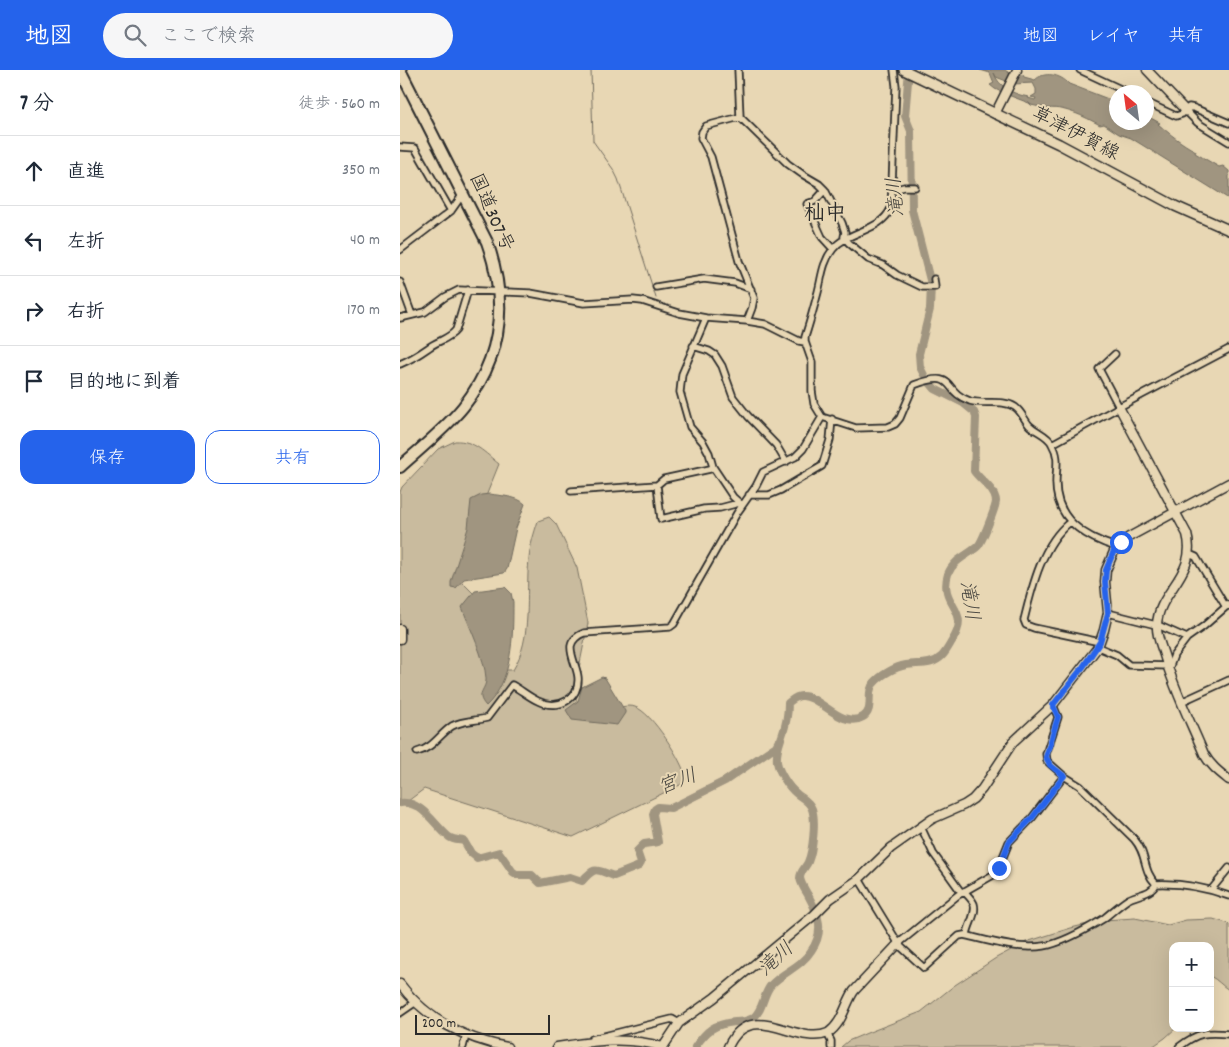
<!DOCTYPE html>
<html lang="ja">
<meta charset="utf-8">
<style>
body{margin:0;font-family:Dekko,"Klee One",sans-serif;background:#f6f6f7;color:#1f2937}
.controls{position:absolute;right:15px;bottom:15px;display:grid;overflow:hidden;border-radius:10px;box-shadow:0 5px 20px #0002}
.controls button{width:45px;height:45px;display:grid;place-items:center;padding:0;border:0;border-bottom:1px solid #e0e1e3;background:#fff;color:#1f2937;font:25px sans-serif}
.compass{position:absolute;left:709px;top:15px;width:45px;height:45px;border-radius:50%;background:#fff;box-shadow:0 5px 20px #0002;rotate:331deg}
.scale{position:absolute;left:15px;bottom:12px;width:135px;box-sizing:border-box;padding-left:5px;border:2px solid #2b2b2b;border-top:0;font-size:14px;line-height:18px;white-space:nowrap;color:#2b2b2b;-webkit-text-stroke:4px #e8d7b4;paint-order:stroke}
.stop{position:absolute;width:15px;height:15px;margin:-11px;border:4px solid #2563eb;border-radius:50%;background:#fff}
.stop.end{background:#2563eb;border-color:#fff;box-shadow:0 1px 5px #0008}
.list{margin:0;padding:0;list-style:none}
h2{display:flex;justify-content:space-between;align-items:center;height:65px;margin:0;padding:0 20px;font-size:21px}
h2 small{font-size:16px;font-weight:400;color:#747a83}
.list li{display:grid;grid-template-columns:32px 1fr auto;gap:15px;align-items:center;box-sizing:border-box;height:70px;padding:0 20px;border-top:1px solid #e0e1e3}
.list b{display:block;font-size:19px;white-space:nowrap}
.list em{font-size:16px;font-style:normal;color:#747a83}
.actions{display:flex;gap:10px;padding:15px 20px}
.actions a{flex:1;padding:11px 0;border:1px solid #2563eb;border-radius:15px;text-align:center;font-size:18px;color:#2563eb}
.actions .main{background:#2563eb;color:#fff}
.icon{flex:none;width:28px;height:28px;fill:none;stroke:currentColor;stroke-width:2;stroke-linecap:round;stroke-linejoin:round}
.map{position:relative;flex:none;width:829px;height:977px;overflow:hidden}
header{display:flex;align-items:center;gap:30px;box-sizing:border-box;height:70px;padding:0 25px;background:#2563eb;color:#fff}
header strong{font-size:24px}
nav{display:flex;gap:28px;margin-inline-start:auto;font-size:18px}
.search{width:350px;height:45px;background:#f6f6f7;display:flex;align-items:center;gap:12px;box-sizing:border-box;padding:0 18px;border-radius:28px;color:#747a83;font-size:19px}
main{display:flex}
aside{flex:1;background:#fff}
.map>svg:first-child{display:block}
.green{fill:#c9bb9e;stroke:#7a7364}
.water{fill:#a09580;stroke:#716b5e;fill-rule:evenodd}
.lines{fill:none;stroke-linecap:round;stroke-linejoin:round}
.stream{stroke:#716b5e;stroke-width:1}
.river{stroke:#a09580;stroke-width:8}
.street-casing{stroke:#2b2b2b;stroke-width:9}
.secondary-casing{stroke:#2b2b2b;stroke-width:11}
.primary-casing{stroke:#2b2b2b;stroke-width:12}
.highway-casing{stroke:#2b2b2b;stroke-width:14}
.street{stroke:#e8d7b4;stroke-width:5.5}
.secondary{stroke:#e8d7b4;stroke-width:8}
.primary{stroke:#e8d7b4;stroke-width:9}
.highway{stroke:#e8d7b4;stroke-width:10}
.route{stroke:#2563eb;stroke-width:6}
.labels{text-anchor:middle;dominant-baseline:central;stroke-width:4;stroke-linejoin:round;paint-order:stroke}
.street-label{font-size:19px;fill:#2b2b2b;stroke:#e8d7b4}
.water-label{font-size:20px;font-style:italic;fill:#484640;stroke:#e8d7b4}
.quarter-label{font-size:21px;font-weight:bold;fill:#2b2b2b;stroke:#e8d7b4}
</style>
<header>
<strong>地図</strong>
<div class="search"><svg class="icon" aria-label="search" viewBox="0 0 24 24"><circle cx="10" cy="10" r="6"/><path d="M15 15l6 6"/></svg>ここで検索</div>
<nav><a>地図</a><a>レイヤ</a><a>共有</a></nav>
</header>
<main>
<aside>
<h2>7 分<small>徒歩 · 560 m</small></h2>
<ul class="list">
<li><svg class="icon" aria-label="ahead" viewBox="0 0 24 24"><path d="M12 20V5M6 11l6-6 6 6"/></svg><div><b>直進</b></div><em>350 m</em></li>
<li><svg class="icon" aria-label="left" viewBox="0 0 24 24"><path d="M17 20v-9H6M10 6l-5 5 5 5"/></svg><div><b>左折</b></div><em>40 m</em></li>
<li><svg class="icon" aria-label="right" viewBox="0 0 24 24"><path d="M7 20v-9h11M14 6l5 5-5 5"/></svg><div><b>右折</b></div><em>170 m</em></li>
<li><svg class="icon" aria-label="arrive" viewBox="0 0 24 24"><path d="M6 21V4h12l-3 4 3 4H6"/></svg><div><b>目的地に到着</b></div></li>
</ul>
<div class="actions"><a class="main">保存</a><a>共有</a></div>
</aside>
<div class="map">
<svg width="829" height="977" viewBox="0 0 829 977">
<rect width="100%" height="100%" fill="#e8d7b4"/>
<filter id="ink" filterUnits="userSpaceOnUse"><feTurbulence type="fractalNoise" baseFrequency=".02" numOctaves="2"/><feDisplacementMap in="SourceGraphic" scale="10" xChannelSelector="R" yChannelSelector="G"/><feConvolveMatrix kernelMatrix="1 2 1 2 8 2 1 2 1" color-interpolation-filters="sRGB"/></filter>
<g filter="url(#ink)">
<!-- green -->
<path class="green" d="M55 371C74 370 85 383 99 394L55 503 58 508 76 526 104 600H113C133 567 125 526 129 489 130 476 134 463 138 451L149 447 156 454 177 498 188 553 174 623 178 633C188 635 198 637 208 638 216 639 228 634 235 637 252 642 283 692 286 708L282 714 173 767 24 719 0 737V422L2 417 38 379Z
M735 848 768 855 786 850 813 849 827 853 829 855V920C822 916 818 910 810 906V876H773V958H776L765 968 752 977H441L448 971 467 963 521 942 555 915 596 888 626 872 671 858 704 850Z"/>
<!-- water -->
<path class="water" d="M580 0H605L612 5H623L624 7 635 10C644 1 660 4 669 14L716 32V52H746L747 46 760 53 758 54C770 64 782 74 796 81L795 83 819 97 823 96 829 101V129L731 68 719 64 704 54 700 55C685 47 662 35 645 39V38L631 35 629 33 608 25 595 19 590 15 594 13 590 3ZM594 3 596 7 614 14 633 13 636 19V24L631 27 636 28 635 30 628 28 629 27C615 25 598 17 594 3Z
M90 424C101 426 117 426 125 434L116 458 107 499 104 503 64 509 56 518 51 517V512L68 458 71 430 81 425Z
M105 517 111 523 113 532C113 566 113 611 86 636 74 623 87 620 86 608 85 589 69 556 62 537L75 521Z
M202 607 205 608 225 641V643L217 655 172 650 166 640 178 631 182 617Z"/>
<g class="lines">
<!-- stream -->
<path class="stream" d="M191 0 193 71 213 99 218 109 256 228"/>
<!-- river -->
<path class="river" d="M0 733C22 730 34 755 49 767 53 770 59 770 64 771L71 783 77 788 99 782 113 802 118 805H132L140 813 170 807 182 811C196 795 196 800 214 806L239 796 241 793 237 781 244 774 258 772 253 744 255 739 258 737 271 738 325 711 376 676 378 672
M295 977C307 960 314 954 335 952 341 952 347 951 353 948 363 941 363 924 371 915 383 902 401 897 411 881 425 861 419 845 408 825 405 820 401 814 400 808 400 801 406 797 408 792 413 780 416 751 412 739 409 731 403 729 397 724 388 717 379 702 377 692 376 682 379 675 382 666 386 655 388 644 388 633 392 630 396 626 401 626 419 624 441 660 463 647 475 640 465 622 474 613 481 605 495 597 506 595 519 593 532 596 542 586 546 582 549 576 552 571 573 538 538 536 548 504 554 489 567 486 578 476 582 472 596 437 596 431 595 419 580 410 574 401L576 347 574 342 563 333 535 319 525 307 520 297 519 284 530 239 531 214 512 140 511 61 505 46 509 0"/>
<defs>
<path id="street" d="M338 0 340 47 388 94 402 104 419 114 425 120 442 153 445 162 444 167 449 173 468 189 483 195 497 205 522 217H535L534 209
M494 0 496 16 491 138C481 162 448 160 433 179 422 193 422 207 418 222 414 237 410 252 405 267V272L412 292V321L414 334 422 347 456 358 488 357 495 354 500 348 514 315C558 299 541 321 570 331 584 335 603 329 615 337 621 341 624 349 629 355 636 362 648 365 652 374 660 387 656 398 656 411 655 449 684 467 716 477
M680 0 727 22
M746 32 776 46 782 44 789 37 794 38 829 53
M786 41 798 53 829 72
M340 47 306 56 302 62 301 68 311 87 339 191 354 228 352 238 347 251
M0 77 15 78 51 141
M425 120 415 131 407 134 422 167 433 179
M493 120 504 117H515
M0 180 51 141 63 124
M0 212 12 245
M256 217 304 209 335 213 351 219
M0 248 25 242 45 227 59 220 130 223 184 233 233 230 242 231 279 243 306 248 347 251 365 254 399 271 405 272
M306 248 282 304 280 322 290 357 303 372 309 383 313 397 333 427 342 435
M293 276 309 281 315 285 322 296 333 327 348 346 376 375 386 392
M0 294C12 289 18 285 28 278 37 271 49 269 56 260L68 220
M719 337 829 279
M652 374 719 337 699 299 715 284
M257 415 261 449 304 439 320 438 339 433
M171 421 257 415 264 409 310 399 313 397
M349 425H369L381 420 422 396 430 370 432 349
M670 452C642 474 632 517 624 550L626 555 634 558 700 572
M789 484 796 487 826 537
M708 543 760 556 787 568
M698 577 717 585 729 595 770 596 774 585 787 568 804 556 828 535 829 536
M781 632 829 610
M653 635 658 647 646 684 647 691 664 706 680 716 734 769C748 785 742 800 756 814 782 813 804 817 829 826
M17 682C33 678 39 665 52 656 63 650 76 651 87 648L112 615C121 620 129 627 138 631 158 641 180 629 178 607 177 597 170 586 171 576 172 570 178 565 184 563L270 557 274 554 337 443 356 416 363 402 395 387 403 379 422 347
M521 757 533 783 561 822
M459 809 500 876 524 898 559 866 564 865C589 871 618 880 644 876 662 873 687 859 703 849 711 843 718 836 727 830 736 824 751 825 756 814
M811 820 829 798
M564 821C567 825 572 829 574 834 577 844 568 855 567 865
M499 873 558 825 593 805 601 792 609 772 632 748 664 706
M0 943 16 932
M427 963 431 971V977
M192 969 272 949 279 953
M63 977 66 965
M779 977C798 962 806 962 829 964"/>
<path id="secondary" d="M747 0 786 41
M595 44 617 0
M719 337 787 464C798 505 758 521 757 555 756 565 761 575 764 585 774 619 790 651 804 684 810 695 819 702 829 710
M0 559V569
M0 914C26 949 65 969 107 977
M157 977C193 971 227 966 263 977
M263 977 279 953 314 928 414 845 430 829 459 809 491 778 532 749 564 735 573 729 582 719 613 672 653 635 698 577 704 560 708 543 705 512 706 500 716 477 729 467 829 413
M328 977C351 927 396 977 428 963 443 953 445 934 454 921L499 873"/>
<path id="primary" d="M504 0 659 74 775 136 829 160"/>
<path id="highway" d="M0 0 87 172C108 231 103 287 63 337 46 358 20 379 0 397"/>
</defs>
<!-- street casing -->
<use href="#street" class="street-casing"/>
<!-- secondary casing -->
<use href="#secondary" class="secondary-casing"/>
<!-- primary casing -->
<use href="#primary" class="primary-casing"/>
<!-- highway casing -->
<use href="#highway" class="highway-casing"/>
<!-- street -->
<use href="#street" class="street"/>
<!-- secondary -->
<use href="#secondary" class="secondary"/>
<!-- primary -->
<use href="#primary" class="primary"/>
<!-- highway -->
<use href="#highway" class="highway"/>
</g>
</g>
<g class="lines" filter="url(#ink)">
<!-- route -->
<path class="route" d="M599 798 609 772 632 748 664 706 650 695 646 687 658 647 653 635 683 597 700 572 708 543 705 512 706 500 716 476 721 472"/>
</g>
<g class="labels">
<!-- street labels -->
<g class="street-label">
<text transform="translate(675 65) rotate(27)">草津伊賀線</text>
<text transform="translate(90 143) rotate(66)">国道307号</text>
</g>
<!-- water labels -->
<g class="water-label">
<text transform="translate(497 127) rotate(-95)">滝川</text>
<text transform="translate(568 531) rotate(81)">滝川</text>
<text transform="translate(278 713) rotate(-21)">宮川</text>
<text transform="translate(377 890) rotate(-43)">滝川</text>
</g>
<!-- quarter labels -->
<g class="quarter-label">
<text x="425" y="145">杣中</text>
</g>
</g>
</svg>
<div class="controls">
<button>+</button>
<button>−</button>
</div>
<svg class="compass" viewBox="-18 -18 36 36"><path d="M0-13l5 13h-10z" fill="#e53935"/><path d="M0 13l5-13h-10z" fill="#747a83"/></svg>
<div class="scale">200 m</div>
<div class="stop" style="left:721px;top:472px"></div>
<div class="stop end" style="left:599px;top:798px"></div>
</div>
</main>
